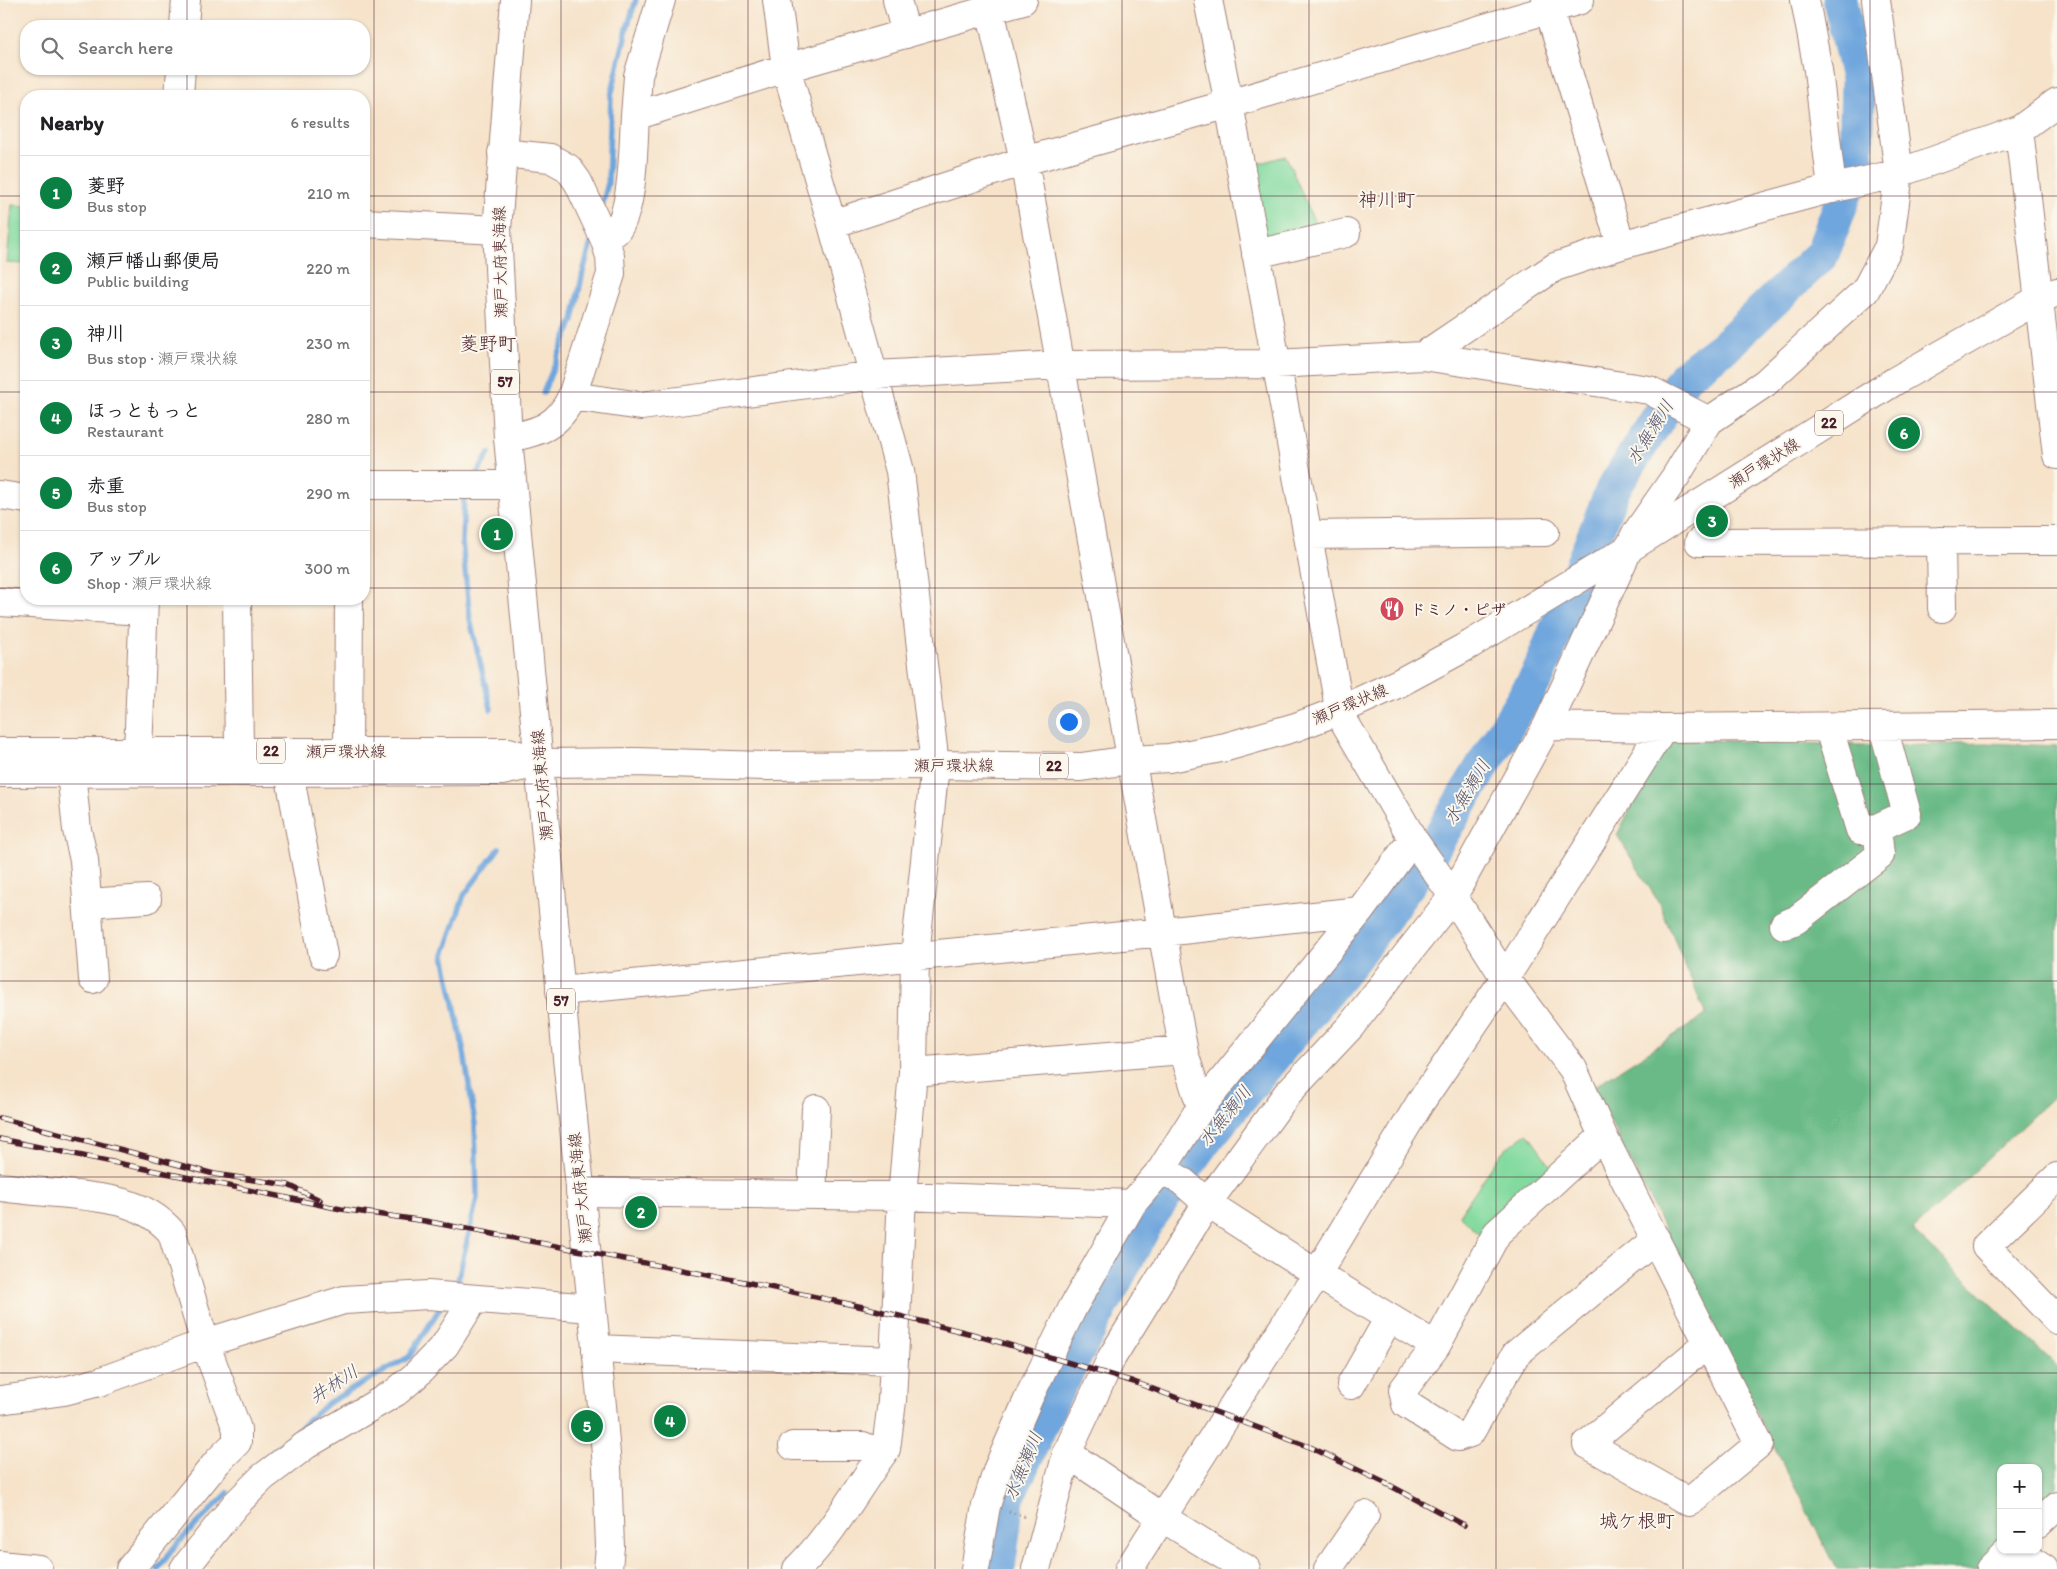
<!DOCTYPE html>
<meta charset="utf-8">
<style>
body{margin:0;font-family:Itim,"Klee One",sans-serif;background:#f2f2f2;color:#202124}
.controls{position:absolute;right:15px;bottom:15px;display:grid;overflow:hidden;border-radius:10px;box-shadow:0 1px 4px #0004}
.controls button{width:45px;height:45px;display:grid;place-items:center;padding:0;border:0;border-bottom:1px solid #e0e0e0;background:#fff;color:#202124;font:25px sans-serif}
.you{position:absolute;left:1068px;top:721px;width:18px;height:18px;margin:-12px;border:4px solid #fff;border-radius:50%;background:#1a73e8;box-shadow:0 0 0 8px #1a73e833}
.badge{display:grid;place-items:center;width:32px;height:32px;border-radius:50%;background:#0b8043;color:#fff;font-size:16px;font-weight:700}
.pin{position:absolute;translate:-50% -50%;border:2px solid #fff;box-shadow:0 1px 5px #0006}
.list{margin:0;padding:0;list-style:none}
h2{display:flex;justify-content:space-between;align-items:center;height:65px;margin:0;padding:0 20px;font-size:21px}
h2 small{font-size:16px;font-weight:400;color:#757577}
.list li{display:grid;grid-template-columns:32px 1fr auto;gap:15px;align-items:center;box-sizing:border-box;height:75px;padding:0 20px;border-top:1px solid #e0e0e0}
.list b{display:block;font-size:19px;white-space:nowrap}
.list p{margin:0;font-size:16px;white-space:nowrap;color:#757577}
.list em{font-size:16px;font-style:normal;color:#757577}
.icon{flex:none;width:28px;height:28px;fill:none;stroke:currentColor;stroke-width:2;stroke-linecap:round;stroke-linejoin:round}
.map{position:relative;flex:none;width:2057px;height:1569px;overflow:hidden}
.search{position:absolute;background:#fff;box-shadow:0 1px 4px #0004;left:20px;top:20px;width:350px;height:55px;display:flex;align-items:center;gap:12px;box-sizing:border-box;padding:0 18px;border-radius:20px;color:#757577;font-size:19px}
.panel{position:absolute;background:#fff;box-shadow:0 1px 4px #0004;left:20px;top:90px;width:350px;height:515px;border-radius:20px}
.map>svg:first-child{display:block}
.green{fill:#82da9f;stroke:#667c65}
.forest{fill:#69ba86;stroke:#5a6c58}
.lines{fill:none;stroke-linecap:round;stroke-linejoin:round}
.stream{stroke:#6ea6dd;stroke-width:5.5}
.river{stroke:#6ea6dd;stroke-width:35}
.minor-casing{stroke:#a0817a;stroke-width:30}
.major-casing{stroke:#a0817a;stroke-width:30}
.path{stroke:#a0817a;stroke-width:3;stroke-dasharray:1 4;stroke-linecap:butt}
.minor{stroke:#fff;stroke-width:28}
.major{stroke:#fff;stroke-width:28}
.rail-casing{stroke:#4a1f2b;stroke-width:5.5}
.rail{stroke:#fbf7ec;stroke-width:4;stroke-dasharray:11;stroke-linecap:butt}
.grid{fill:none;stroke:#4a1f2b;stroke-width:1;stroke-opacity:0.55}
.labels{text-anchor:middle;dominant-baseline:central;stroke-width:4;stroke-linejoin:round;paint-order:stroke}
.shield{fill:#fbf7ec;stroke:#7f6065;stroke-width:1}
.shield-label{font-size:15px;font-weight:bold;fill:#4a1f2b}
.street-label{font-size:16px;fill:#4a1f2b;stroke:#fbf7ec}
.poi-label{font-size:16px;font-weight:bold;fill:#4a1f2b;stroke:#fbf7ec;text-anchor:start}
.water-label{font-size:18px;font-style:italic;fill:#585572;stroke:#fbf7ec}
.quarter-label{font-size:19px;fill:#4a1f2b;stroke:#fbf7ec}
</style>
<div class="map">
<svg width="2057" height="1569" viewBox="0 0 2057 1569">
<rect width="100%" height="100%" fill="#fbf7ec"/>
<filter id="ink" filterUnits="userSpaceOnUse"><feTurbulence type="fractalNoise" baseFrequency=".02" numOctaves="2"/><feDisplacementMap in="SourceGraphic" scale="10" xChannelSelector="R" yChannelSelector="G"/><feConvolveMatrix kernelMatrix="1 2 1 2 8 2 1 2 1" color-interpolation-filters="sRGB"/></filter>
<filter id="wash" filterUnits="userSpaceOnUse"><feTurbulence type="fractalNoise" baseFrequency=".0096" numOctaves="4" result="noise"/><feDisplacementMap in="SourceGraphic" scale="20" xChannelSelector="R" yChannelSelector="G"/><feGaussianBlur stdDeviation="1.12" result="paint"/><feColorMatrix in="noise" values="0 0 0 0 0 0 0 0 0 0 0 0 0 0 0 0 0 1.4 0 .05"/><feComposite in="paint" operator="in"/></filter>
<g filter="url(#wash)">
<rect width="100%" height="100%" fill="#f6e3ca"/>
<!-- green -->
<path class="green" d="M1286 156 1319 233 1262 247 1245 167Z
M12 205 26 206V264L7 263Z
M1527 1133 1555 1172 1481 1236 1459 1215 1502 1152Z"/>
<!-- forest -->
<path class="forest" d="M1666 739 1890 746 1985 743 2057 746V1093L1913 1230 2057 1366V1488L2038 1507V1468H2001V1545L1977 1569H1836L1593 1087 1706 1015 1659 903 1617 835Z"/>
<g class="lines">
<!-- stream -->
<path class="stream" d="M601 210 608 183 611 96 627 28 636 0
M543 393 573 320 583 272 593 236
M475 478 489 453
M467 492 464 498 462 542 470 619 491 709
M453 1289 458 1280 477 1198 475 1124 464 1052 444 955 464 895 499 848
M260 1463 328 1403 409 1357 442 1305
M158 1569 176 1545 228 1493"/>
<!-- river -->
<path class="river" d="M998 1569 1007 1498 1053 1397 1148 1219 1198 1149 1352 960 1425 861 1538 675 1613 489 1685 376 1725 346 1822 254 1856 164 1858 78 1840 0"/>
</g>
</g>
<g filter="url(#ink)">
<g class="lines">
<defs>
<path id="minor" d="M777 0 786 68 832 224 900 471 935 765 915 956 913 1072 902 1196 892 1401 886 1449C856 1489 833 1534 797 1569
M897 0 906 34
M988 0 1024 161 1184 1053 1201 1107
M1546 0 1621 245
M1805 0 1818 70 1832 189
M184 26 186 0
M179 96 181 69
M635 116 638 76 661 0
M2019 130 2057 455
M502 153 550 158 568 168 578 182 604 238 610 256 611 274 572 396C558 427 539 432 508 438
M364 223 497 230
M832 224 1024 161 1229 104 1580 0
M604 238C608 236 614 234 617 230 634 206 633 146 635 116L786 68 1023 0
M1256 254 1346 233
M1423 356 1555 267 1621 245 1822 191 1899 173 2019 130 2057 102
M572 396 641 406 875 375 1060 365 1276 364 1423 356 1649 390 1709 421
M364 485H512
M0 495 26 499
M1308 535 1545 532
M1941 541 1942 608
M1699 542 2057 541
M237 599 239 751
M0 602 143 611
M1547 726 1663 728 2057 724
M1833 727 1832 739 1860 830 1877 828 1907 814 1883 727
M348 751 349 599
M138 752 144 599
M71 772 77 830 84 860 93 979
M289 772 323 955
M1413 839 1453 896 1505 978 1573 1069 1603 1136 1759 1444 1689 1502 1587 1444 1708 1343
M87 903 147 899
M1784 925 1796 920 1880 855 1877 828
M560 991 1163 932 1360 911
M913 1072 1183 1050
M1162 1169 1182 1181 1207 1203 1317 1274 1436 1346 1497 1233 1603 1136
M2057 1177 1986 1246 2057 1320
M0 1187C19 1189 39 1192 58 1193 98 1197 144 1199 172 1233L205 1343 237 1429V1442L218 1461 130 1569
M580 1192 902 1196 1132 1204
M812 1195 816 1109
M1436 1346 1403 1390 1406 1404 1458 1437 1470 1433 1516 1354 1656 1239
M596 1349 893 1361
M1351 1385 1389 1318
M0 1400 64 1391 99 1382 205 1343 344 1300 428 1295 592 1308
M793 1446H863L870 1449 880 1457
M1067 1453 1161 1517 1246 1569
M2038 1524 2057 1506
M2015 1550 2044 1569
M0 1565 38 1569
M184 1569 235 1505 263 1477 306 1445 396 1392 415 1376 445 1345 474 1299
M975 1569 986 1506 998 1468 1030 1395 1073 1307 1132 1204 1162 1169 1201 1107 1360 911 1413 839 1338 711 1337 695 1229 104 1208 0
M1036 1569 1067 1453 1112 1357 1207 1203 1287 1094 1350 1027 1453 896 1547 726 1635 535 1676 476 1709 421 1765 383 1865 291 1889 246 1899 173 1876 0
M1129 1569 1317 1274 1420 1103 1505 978 1663 728
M1328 1569 1365 1515
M1991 1569 2010 1550"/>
<path id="major" d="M515 0 497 230 508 438 568 1068 602 1406 607 1467 610 1546 608 1569
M0 752H509L540 762 547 763 635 762 764 766 935 765 1081 767 1130 760 1169 758 1226 747 1296 727 1338 711 1399 683 1471 644 1628 549 1895 381 2037 300 2057 292
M0 773 502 771 538 763"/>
</defs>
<!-- minor casing -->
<use href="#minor" class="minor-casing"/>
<!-- major casing -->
<use href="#major" class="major-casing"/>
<!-- path -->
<path class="path" d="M1009 1512 1027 1517"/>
<!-- minor -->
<use href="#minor" class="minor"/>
<!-- major -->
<use href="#major" class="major"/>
<defs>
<path id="rail" d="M0 1118 214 1174 288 1185 320 1200
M0 1139 341 1209 425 1221 750 1283 863 1307 972 1334 1134 1382 1310 1447 1391 1486 1464 1525"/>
</defs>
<!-- rail casing -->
<use href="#rail" class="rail-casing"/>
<!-- rail -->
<use href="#rail" class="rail"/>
</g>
</g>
<!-- grid -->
<path class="grid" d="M187 0V26M374 0V1569M561 0V1569M748 0V1569M935 0V1569M1122 0V1569M1309 0V1569M1496 0V1569M1683 0V1569M1870 0V1569M187 69V96M0 196H26M364 196H2057M0 392H26M364 392H2057M0 588H26M364 588H2057M187 599V1569M0 784H2057M0 981H2057M0 1177H2057M0 1373H2057"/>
<!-- icons -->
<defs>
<symbol id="restaurant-disc" viewBox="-11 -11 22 22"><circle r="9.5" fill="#d1495b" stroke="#fbf7ec"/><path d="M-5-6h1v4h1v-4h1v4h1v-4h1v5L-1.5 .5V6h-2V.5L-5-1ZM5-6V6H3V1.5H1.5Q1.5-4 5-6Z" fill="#fff"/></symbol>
</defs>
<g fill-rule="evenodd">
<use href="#restaurant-disc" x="1378" y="595" width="28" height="28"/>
</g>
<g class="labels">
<!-- shield labels -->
<g class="shield">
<rect x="491" y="369.5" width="28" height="25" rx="4"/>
<rect x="1815" y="410.5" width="28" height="25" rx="4"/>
<rect x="257" y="738.5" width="28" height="25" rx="4"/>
<rect x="1040" y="753.5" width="28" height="25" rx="4"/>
<rect x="547" y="988.5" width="28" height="25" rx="4"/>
</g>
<g class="shield-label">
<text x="505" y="382">57</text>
<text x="1829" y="423">22</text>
<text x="271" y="751">22</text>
<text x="1054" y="766">22</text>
<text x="561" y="1001">57</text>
</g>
<!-- street labels -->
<g class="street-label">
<text transform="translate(500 262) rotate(-91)">瀬戸大府東海線</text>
<text transform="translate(1764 463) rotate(-32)">瀬戸環状線</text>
<text transform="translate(1350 704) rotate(-23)">瀬戸環状線</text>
<text x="346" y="751">瀬戸環状線</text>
<text x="954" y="765">瀬戸環状線</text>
<text transform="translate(542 785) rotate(-95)">瀬戸大府東海線</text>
<text transform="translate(580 1188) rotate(-96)">瀬戸大府東海線</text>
</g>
<!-- poi labels -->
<g class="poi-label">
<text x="1410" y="609">ドミノ・ピザ</text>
</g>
<!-- water labels -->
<g class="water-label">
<text transform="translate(1650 432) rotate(-58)">水無瀬川</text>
<text transform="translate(1467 792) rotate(-59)">水無瀬川</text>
<text transform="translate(1225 1116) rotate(-51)">水無瀬川</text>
<text transform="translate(334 1384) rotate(-33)">井林川</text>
<text transform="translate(1023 1466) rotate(-67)">水無瀬川</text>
</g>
<!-- quarter labels -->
<g class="quarter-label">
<text x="1387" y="199">神川町</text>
<text x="488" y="343">菱野町</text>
<text x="1637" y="1520">城ケ根町</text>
</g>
</g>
</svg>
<div class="controls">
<button>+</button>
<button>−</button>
</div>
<div class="you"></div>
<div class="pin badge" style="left:497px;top:534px">1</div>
<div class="pin badge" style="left:641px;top:1212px">2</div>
<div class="pin badge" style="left:1712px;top:521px">3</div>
<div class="pin badge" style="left:670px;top:1421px">4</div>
<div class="pin badge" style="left:587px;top:1426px">5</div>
<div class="pin badge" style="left:1904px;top:433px">6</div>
<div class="search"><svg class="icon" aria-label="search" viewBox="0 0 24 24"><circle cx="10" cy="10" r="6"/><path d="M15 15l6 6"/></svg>Search here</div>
<section class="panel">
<h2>Nearby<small>6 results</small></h2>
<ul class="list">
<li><span class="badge">1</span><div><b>菱野</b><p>Bus stop</p></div><em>210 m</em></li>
<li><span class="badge">2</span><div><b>瀬戸幡山郵便局</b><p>Public building</p></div><em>220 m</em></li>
<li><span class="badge">3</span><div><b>神川</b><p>Bus stop · 瀬戸環状線</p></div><em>230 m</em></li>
<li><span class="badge">4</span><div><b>ほっともっと</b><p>Restaurant</p></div><em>280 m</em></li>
<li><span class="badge">5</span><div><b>赤重</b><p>Bus stop</p></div><em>290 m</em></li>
<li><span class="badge">6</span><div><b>アップル</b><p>Shop · 瀬戸環状線</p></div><em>300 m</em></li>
</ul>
</section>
</div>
